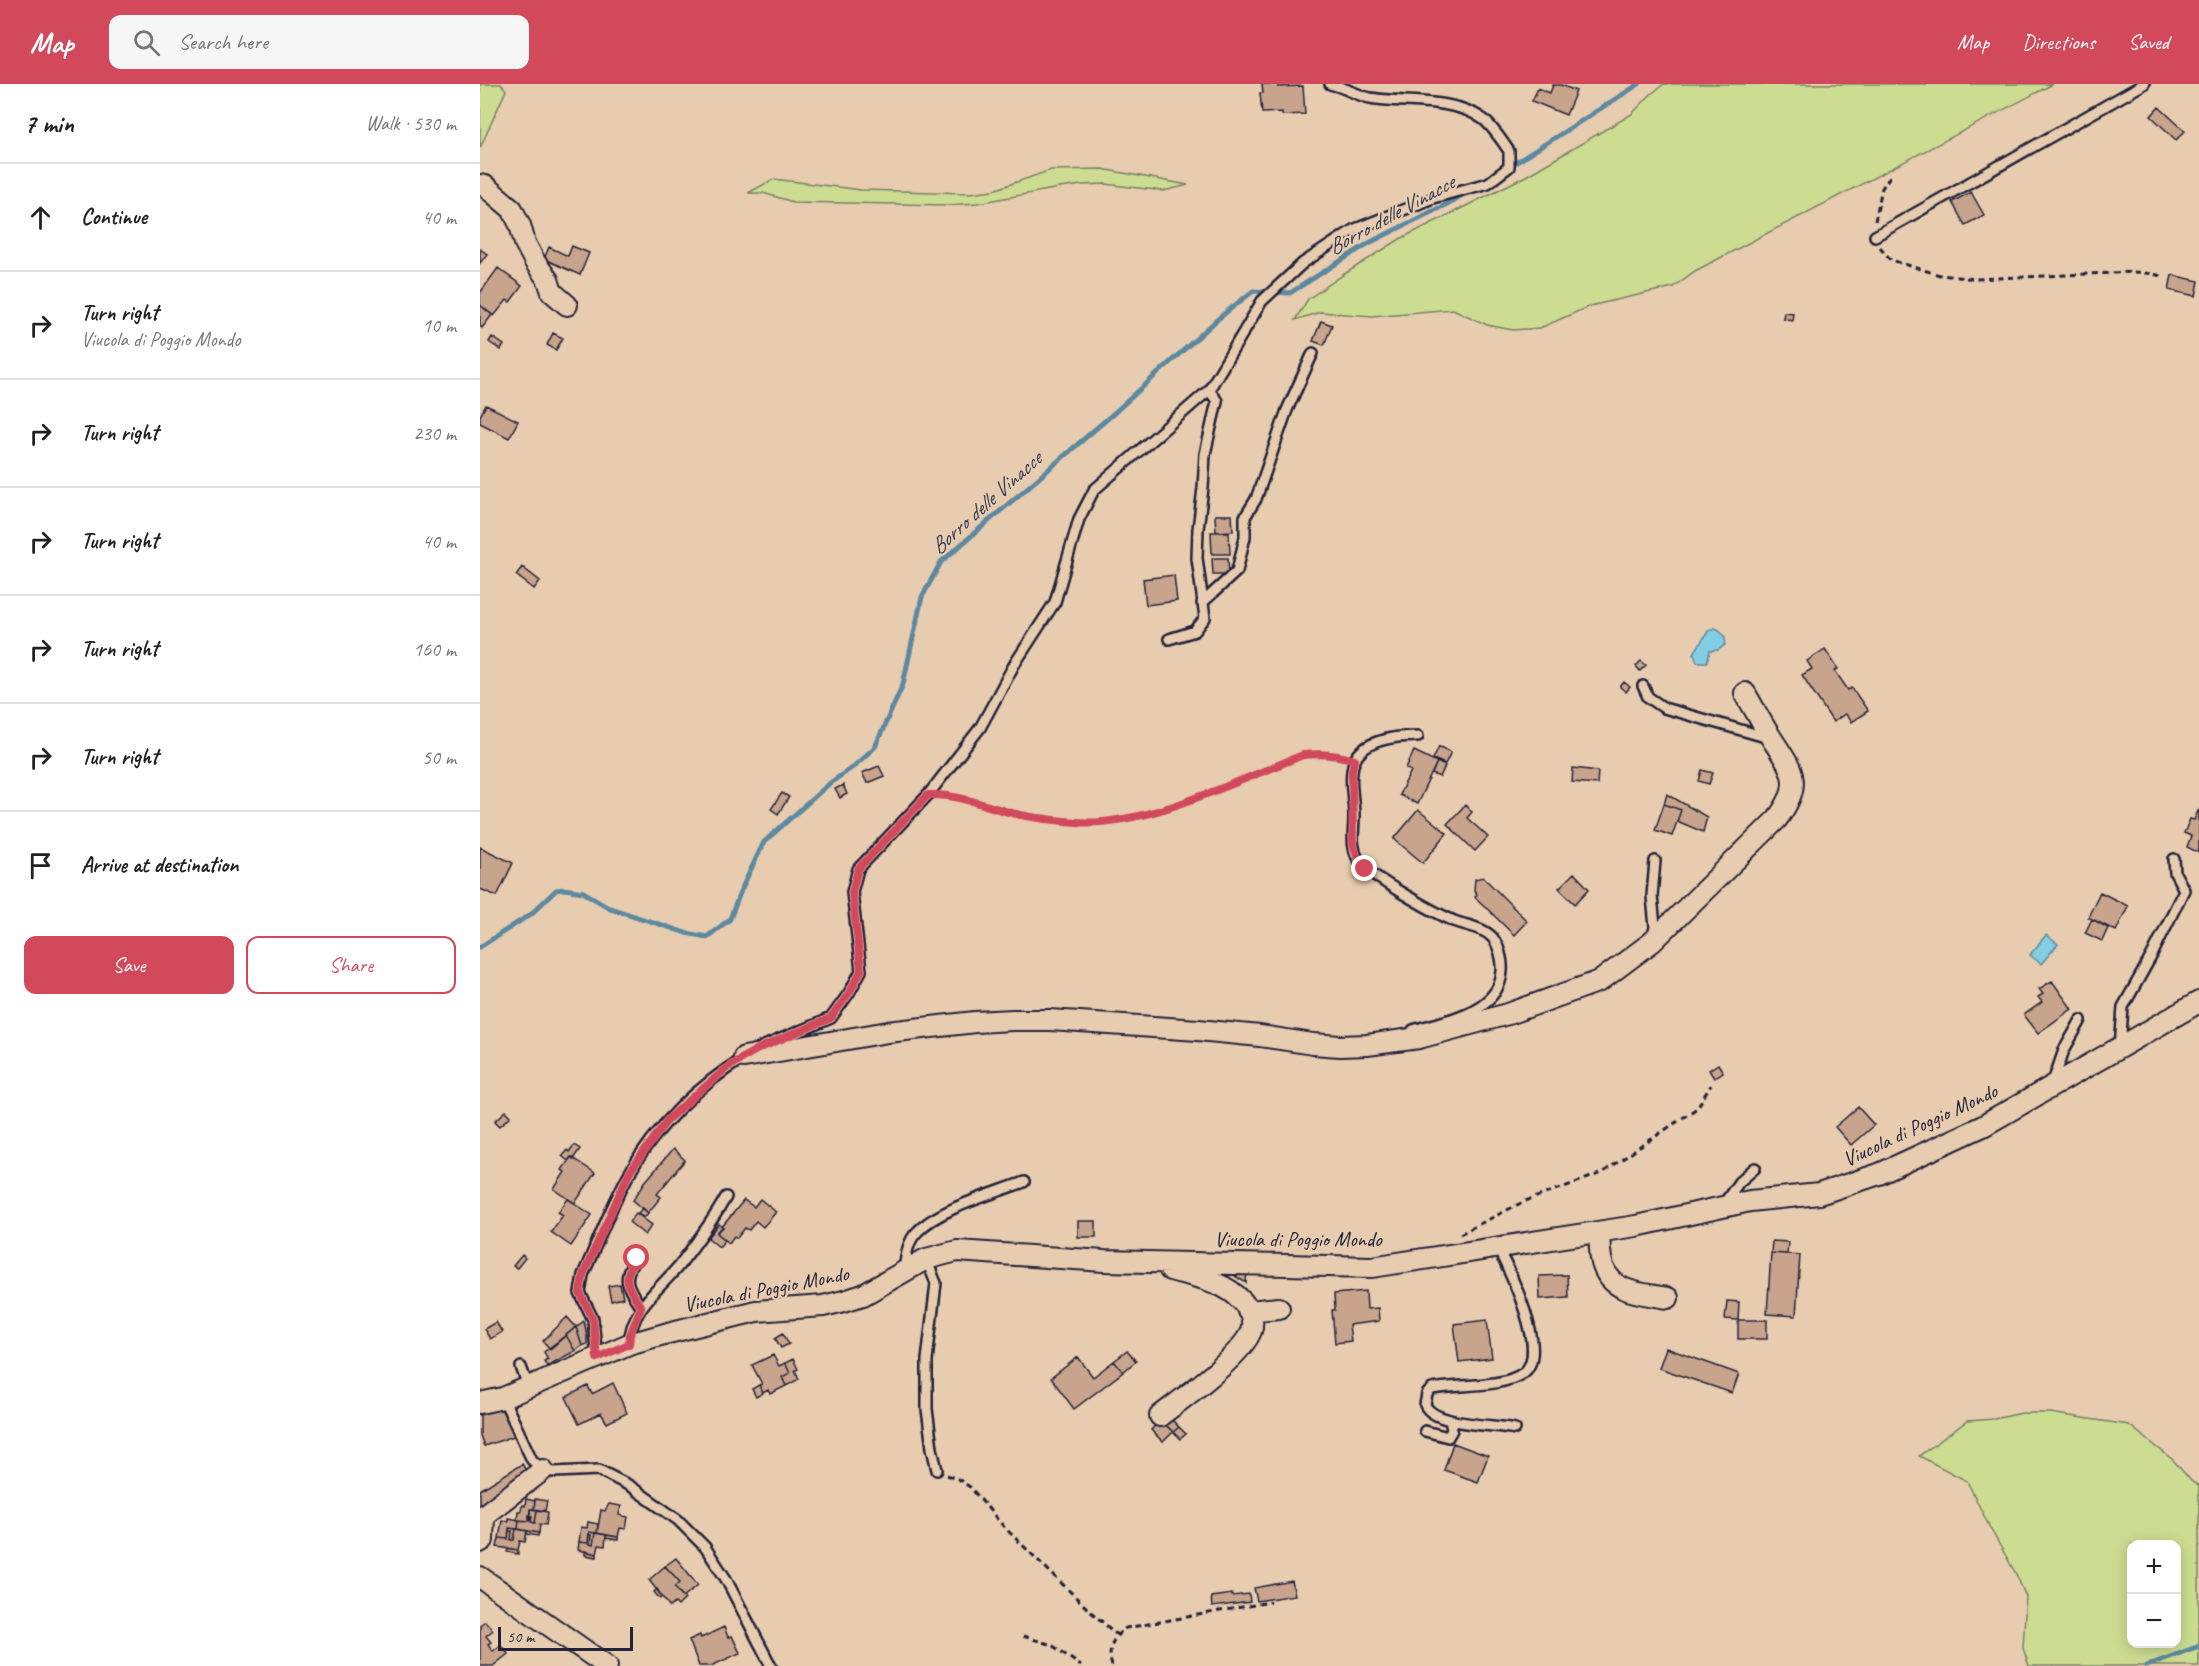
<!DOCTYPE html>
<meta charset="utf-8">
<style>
body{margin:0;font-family:Caveat,sans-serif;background:#f6f6f6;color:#202124}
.controls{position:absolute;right:18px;bottom:18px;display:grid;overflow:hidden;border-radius:12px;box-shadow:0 3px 15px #0003}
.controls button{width:54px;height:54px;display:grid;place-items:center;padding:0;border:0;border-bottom:2px solid #e0e0e0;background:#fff;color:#202124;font:30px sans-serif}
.scale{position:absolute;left:18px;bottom:15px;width:135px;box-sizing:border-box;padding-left:6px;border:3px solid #22223b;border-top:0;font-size:16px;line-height:21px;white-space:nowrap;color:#22223b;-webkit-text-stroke:4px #e8ccaf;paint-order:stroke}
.stop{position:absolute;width:18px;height:18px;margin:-14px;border:4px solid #d1495b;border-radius:50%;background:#fff}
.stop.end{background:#d1495b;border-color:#fff;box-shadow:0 2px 6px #0008}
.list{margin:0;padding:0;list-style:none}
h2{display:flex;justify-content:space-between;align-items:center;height:78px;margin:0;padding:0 24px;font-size:26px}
h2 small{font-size:20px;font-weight:400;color:#757577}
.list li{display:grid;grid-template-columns:39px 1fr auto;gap:18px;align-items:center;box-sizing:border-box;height:108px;padding:0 24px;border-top:2px solid #e0e0e0}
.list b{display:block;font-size:22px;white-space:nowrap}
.list p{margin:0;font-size:20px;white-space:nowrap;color:#757577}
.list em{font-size:20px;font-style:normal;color:#757577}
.actions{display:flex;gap:12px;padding:18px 24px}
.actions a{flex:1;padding:14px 0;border:2px solid #d1495b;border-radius:12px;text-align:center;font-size:21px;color:#d1495b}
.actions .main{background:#d1495b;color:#fff}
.icon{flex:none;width:33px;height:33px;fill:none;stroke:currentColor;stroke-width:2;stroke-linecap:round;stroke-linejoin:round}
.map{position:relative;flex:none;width:1719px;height:1582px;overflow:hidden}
header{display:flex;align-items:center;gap:36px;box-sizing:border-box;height:84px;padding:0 30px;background:#d1495b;color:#fff}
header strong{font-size:28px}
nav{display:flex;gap:33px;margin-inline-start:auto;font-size:21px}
.search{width:420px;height:54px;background:#f6f6f6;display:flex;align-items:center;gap:15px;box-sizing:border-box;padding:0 21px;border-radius:12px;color:#757577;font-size:22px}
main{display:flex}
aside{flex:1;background:#fff}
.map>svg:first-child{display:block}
.green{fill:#ccdd91;stroke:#778066;stroke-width:1.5;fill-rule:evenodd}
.water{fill:#83cee3;stroke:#5c89a0;stroke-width:1.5}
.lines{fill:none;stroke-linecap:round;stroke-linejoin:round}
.stream{stroke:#5c89a0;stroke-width:5}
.building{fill:#c8a48c;stroke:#22223b;stroke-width:1.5}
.lane-casing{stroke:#22223b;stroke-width:14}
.street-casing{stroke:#22223b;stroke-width:24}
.path{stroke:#22223b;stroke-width:3;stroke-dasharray:6 4.5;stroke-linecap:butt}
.lane{stroke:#e8ccaf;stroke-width:9}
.street{stroke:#e8ccaf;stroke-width:20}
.route{stroke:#d1495b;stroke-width:8}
.labels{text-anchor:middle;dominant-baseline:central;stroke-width:4.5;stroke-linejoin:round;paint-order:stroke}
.street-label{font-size:21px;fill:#22223b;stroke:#e8ccaf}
.water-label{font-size:22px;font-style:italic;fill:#313c54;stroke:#e8ccaf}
</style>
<header>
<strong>Map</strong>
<div class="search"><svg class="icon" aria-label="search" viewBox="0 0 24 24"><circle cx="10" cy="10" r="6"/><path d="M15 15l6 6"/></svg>Search here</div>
<nav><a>Map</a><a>Directions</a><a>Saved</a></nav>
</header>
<main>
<aside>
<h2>7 min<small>Walk · 530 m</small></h2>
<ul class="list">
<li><svg class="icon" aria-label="ahead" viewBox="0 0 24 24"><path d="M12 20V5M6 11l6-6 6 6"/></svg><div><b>Continue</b></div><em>40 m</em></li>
<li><svg class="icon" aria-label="right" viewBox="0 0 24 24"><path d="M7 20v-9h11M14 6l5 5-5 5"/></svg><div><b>Turn right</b><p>Viucola di Poggio Mondo</p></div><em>10 m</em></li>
<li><svg class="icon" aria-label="right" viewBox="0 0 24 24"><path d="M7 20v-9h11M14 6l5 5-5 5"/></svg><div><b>Turn right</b></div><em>230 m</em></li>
<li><svg class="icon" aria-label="right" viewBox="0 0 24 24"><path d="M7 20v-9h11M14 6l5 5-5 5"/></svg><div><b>Turn right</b></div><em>40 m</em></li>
<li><svg class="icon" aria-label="right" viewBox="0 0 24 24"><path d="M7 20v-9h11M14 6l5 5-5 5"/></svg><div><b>Turn right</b></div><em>160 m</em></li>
<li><svg class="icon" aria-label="right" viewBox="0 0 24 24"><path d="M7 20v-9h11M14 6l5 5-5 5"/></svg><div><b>Turn right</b></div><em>50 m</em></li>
<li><svg class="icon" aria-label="arrive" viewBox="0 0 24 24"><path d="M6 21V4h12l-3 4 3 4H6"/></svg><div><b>Arrive at destination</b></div></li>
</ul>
<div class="actions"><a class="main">Save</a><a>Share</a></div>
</aside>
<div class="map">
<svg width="1719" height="1582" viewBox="0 0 1719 1582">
<rect width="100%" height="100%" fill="#e8ccaf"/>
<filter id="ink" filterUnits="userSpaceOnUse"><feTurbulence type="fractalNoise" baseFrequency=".0167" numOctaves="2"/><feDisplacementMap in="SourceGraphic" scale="12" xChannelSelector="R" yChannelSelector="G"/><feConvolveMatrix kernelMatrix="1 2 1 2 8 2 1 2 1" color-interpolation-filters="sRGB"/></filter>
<g filter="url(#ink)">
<!-- green -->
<path class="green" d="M0 0H21L26 6 0 64Z
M1184 0H1573L1215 187 1193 203 1110 222 1060 244 1033 246 1007 241 973 225 892 232 840 228 815 236 828 215 863 191 920 155 1046 92 1152 30 1170 11Z
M622 85 708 101 684 107 625 100 602 101 579 104 498 119 467 121 313 118 283 109H268L294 95 381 106 490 109 514 106 571 86Z
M1542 1329H1570L1649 1341 1693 1376 1712 1398 1719 1402V1582H1549L1543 1564 1546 1513 1536 1490 1510 1444 1487 1397 1439 1372 1487 1337 1514 1335ZM1652 1460H1696V1560H1652Z"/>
<!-- water -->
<path class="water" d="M1235 544C1243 547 1247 554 1245 561L1238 566 1230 567 1227 578H1217L1214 569 1229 546Z
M1566 851 1578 860 1561 880 1550 871Z"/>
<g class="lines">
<!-- stream -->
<path class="stream" d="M1029 83 1159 0
M0 863 51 830 76 806 84 805 103 808 130 824 206 849 227 853 250 835 261 806 284 758 350 699 373 683 395 663 423 600 442 513 461 478 634 329 739 234 773 207 810 209 889 159 969 119 987 108
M1666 1582 1719 1562"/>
</g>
<!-- building -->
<path class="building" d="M782 0H798V3L823 2 825 30 802 31V28L782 29 780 9H783Z
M1073 1H1081L1096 7 1086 31 1052 17 1058 4 1070 9Z
M1679 23 1705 47 1696 56 1671 32Z
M1491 108 1504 131 1485 141 1472 118Z
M92 162 109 169 100 191 64 175 69 163 88 172Z
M0 165 7 170 0 179Z
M18 184 42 202 30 218 27 216 14 232 0 221V209Z
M1692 191 1719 197 1716 212 1689 206Z
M0 221 12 231 2 244 0 242Z
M1304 228 1313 229 1312 236 1303 234Z
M841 237 852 241 844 261 833 257Z
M73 249 83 254 76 266 67 261Z
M12 253 24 261 21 266 9 258Z
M6 321 38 337 29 354 0 339V332Z
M735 431H752L753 447 736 448Z
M731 448H749L750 470H732Z
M732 474H748L749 490H733Z
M42 483 60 497 54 505 36 491Z
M694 491 697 517 666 521 663 495Z
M1345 565 1358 585 1355 587 1368 606 1372 604 1388 627 1371 638 1365 630 1353 638 1322 591 1332 585 1327 577Z
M1161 577 1166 581 1160 587 1156 582Z
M1144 598 1150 603 1146 608 1140 603Z
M959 662 971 668 965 680 953 675Z
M934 667 957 678 937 720 919 711 931 687 926 684Z
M957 678 965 682 960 693 952 690Z
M399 682 404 692 387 699 382 689Z
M1093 684 1118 687 1117 700 1092 698Z
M1222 686 1233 689 1229 700 1219 697Z
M363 701 367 710 360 714 355 705Z
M302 709 309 713 298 730 291 725Z
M1187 710 1227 733 1223 748 1197 737 1201 726 1184 720Z
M1184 720 1201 726 1192 752 1175 746Z
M985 721 992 728 987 734 1008 753 995 767 967 740Z
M1719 725V769L1707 763 1711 752 1704 749 1710 735 1714 736Z
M938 726 967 749 943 779 914 755Z
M0 763 33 779 17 812 0 805Z
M1094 789 1109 805 1095 820 1079 804Z
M1003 793 1047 837 1034 851 995 813 997 810 994 806 995 795Z
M1620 808 1648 822 1636 847 1608 833Z
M1612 835 1628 844 1622 857 1605 849Z
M1572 897 1592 925 1558 949 1544 931 1562 918 1558 913 1563 910 1559 905Z
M1238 980 1243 988 1234 994 1229 986Z
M1378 1023 1394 1041 1371 1061 1355 1043Z
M26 1027 31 1032 20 1042 15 1037Z
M94 1061 100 1065 93 1075 91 1073 88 1077 82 1072 87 1066 89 1068Z
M193 1065 205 1076 177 1110 181 1113 168 1129 153 1116 165 1098Z
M91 1073 115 1089 95 1119 74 1105 85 1088 82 1086Z
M88 1115 112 1131 91 1162 71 1148 83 1131 78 1128Z
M280 1115 296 1128 283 1143 276 1137 269 1146 265 1144 257 1154 254 1152 249 1159 237 1149 264 1116 274 1123Z
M163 1124 168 1129 164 1134 158 1129Z
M156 1129 172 1141 165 1151 149 1138Z
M598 1137H616V1153H598Z
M239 1140 243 1143 237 1149 245 1156 239 1163 228 1154Z
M1292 1157 1308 1158 1307 1170 1291 1169Z
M1291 1169 1320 1171 1316 1232 1287 1230Z
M42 1171 45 1174 37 1184 33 1182Z
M738 1184 767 1186 766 1199 752 1190 741 1189 737 1193 732 1191Z
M1087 1191 1088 1213 1060 1215 1059 1192Z
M140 1200 143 1214 131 1217 128 1202Z
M886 1207 887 1225 898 1224 899 1237 869 1241 871 1257 855 1259 852 1226H855L854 1210Z
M1247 1217 1259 1218 1258 1236 1245 1235Z
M87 1233 96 1243 70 1265 63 1257Z
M1007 1236 1012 1274 979 1278 974 1240Z
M1258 1236H1287V1255H1258Z
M104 1237 107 1252V1260L102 1262 96 1243Z
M16 1238 22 1248 10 1255 4 1245Z
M96 1243 102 1262 95 1267 86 1251Z
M303 1249 309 1260 301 1264 295 1254Z
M86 1251 95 1267 67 1282 64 1277 68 1275 64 1268Z
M1186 1264 1259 1290 1252 1309 1179 1284Z
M647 1267 656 1277 643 1288 634 1277Z
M293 1271 299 1282 305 1279 310 1289 302 1293 306 1302 290 1310 288 1306 283 1309 279 1301 282 1300 272 1281Z
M598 1273 613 1293 634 1277 643 1288 594 1325 571 1294Z
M313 1275 318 1285 315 1286 319 1295 306 1302 302 1293 310 1289 305 1279Z
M133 1299 147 1329 127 1339 121 1329 99 1340 86 1313 108 1302 112 1310Z
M279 1301 283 1309 276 1313 272 1305Z
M23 1322 34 1352 4 1362 0 1351V1331Z
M689 1333 699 1343 693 1348 684 1339Z
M680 1336 693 1348 683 1358 671 1346Z
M699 1343 706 1350 700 1355 693 1348Z
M973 1359 1008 1372 998 1398 964 1386Z
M42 1380 49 1391 0 1421V1406Z
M46 1415 55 1417 54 1425H50L49 1437 37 1436 38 1427H41L42 1421 45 1422Z
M55 1415 67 1417 65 1427 54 1425Z
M129 1420 141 1422 139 1431 148 1433 146 1445 140 1444 138 1453 117 1449 121 1426 125 1427Z
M50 1425 57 1426 55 1439 51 1438Z
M57 1426 68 1428 66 1441 60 1440 59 1449 38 1445 39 1436 49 1437V1431L52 1432 51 1438 55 1439Z
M28 1434 39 1436 38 1445 29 1444 28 1455 19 1454 22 1436 28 1437Z
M108 1438 118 1440 117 1449 109 1448 108 1459 99 1458 101 1443 107 1444Z
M29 1444 36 1445 34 1456H31L32 1447H29Z
M36 1445 47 1447 45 1458 40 1457 38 1466 17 1463 19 1454 28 1455 29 1447H32L31 1456H34Z
M47 1447 59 1449 58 1452 47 1450Z
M109 1448 115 1449 113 1461 110 1460 111 1451H109Z
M115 1449 126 1451 125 1462 119 1461 117 1470 98 1466 99 1458 108 1459 109 1451H111L110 1460 113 1461Z
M126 1451 138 1453V1456L126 1454Z
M28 1464 38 1466V1470L27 1468Z
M105 1467 117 1470V1473L105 1471Z
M196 1474 218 1501 203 1513 195 1503 200 1498 185 1482Z
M185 1482 200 1498 195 1503 205 1515 198 1522 195 1519 190 1523 169 1496Z
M812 1497 815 1511 777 1517 774 1504Z
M177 1505 182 1513 180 1515 174 1508Z
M752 1510V1512L769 1510 770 1518 732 1523 731 1513Z
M5 1537 13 1546 6 1552 11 1558 8 1560 13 1567 21 1561 28 1570 13 1582H0V1541Z
M244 1543 248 1553 252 1552 260 1569 231 1582H219L209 1556 220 1551 221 1554Z"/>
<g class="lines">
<defs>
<path id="lane" d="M1395 152 1664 0
M722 519 757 487 765 453V433L776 415 807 326 833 269
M689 555 715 547 725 534 717 474 718 445 723 404 725 370 737 317 729 306
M1163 602 1168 613 1184 624 1289 654
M1173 853 1175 843 1172 812 1175 777
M933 946C964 937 1020 928 1022 887 1023 877 1019 861 1012 853 1002 843 987 842 974 837 956 829 888 792 879 777 870 762 874 748 874 732 874 717 870 702 872 687 875 656 914 652 938 652
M282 963 351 934 369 909 381 887 372 808 378 785 448 711 500 644 534 581 575 518 599 435 614 406 729 306 782 217 823 179 873 146 953 114 1008 99 1029 83V67C1022 57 1013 43 1003 35 972 13 925 20 890 14 876 11 864 3 850 0
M1640 964 1643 923 1672 871 1704 806 1695 789 1694 775
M1572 1001 1584 966 1601 936
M1243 1121 1259 1098 1275 1084
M1017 1163C1029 1186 1071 1270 1043 1289 1023 1304 977 1300 952 1305L947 1310 945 1321C955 1342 1013 1340 1035 1345
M157 1174C140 1194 148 1204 161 1223
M446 1175 456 1199 447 1276V1325L452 1364 457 1386
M424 1187C426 1173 427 1158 437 1148 458 1125 513 1110 544 1098
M149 1260C151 1222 180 1206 201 1179 217 1158 233 1136 246 1113
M117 1274 113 1235 100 1209 103 1191C118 1157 131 1122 149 1090 176 1042 219 1001 265 973
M41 1283 48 1302
M23 1314 52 1376 63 1386 74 1388 119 1386 150 1402 198 1436 225 1463 246 1495 291 1582
M945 1347 968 1353 972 1346 970 1336"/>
<path id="street" d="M0 101 5 102 32 125 40 141 45 159 55 178 68 196 72 208 87 221
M264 973 408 948 495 938 533 936H570L718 946 780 952 833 960 860 962 887 961 939 954 1028 930 1120 897 1172 858 1297 735C1324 699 1313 687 1292 655 1282 640 1274 624 1265 609
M1119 1148C1120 1158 1119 1172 1123 1182 1133 1210 1162 1209 1188 1214
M768 1227 799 1224
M0 1319 23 1314 149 1260 188 1249 276 1227 343 1222 364 1217 383 1211 446 1175 477 1167 624 1177 892 1183 1156 1142 1270 1117 1339 1110 1399 1090 1503 1042 1719 918
M680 1332C702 1315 762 1272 771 1247 778 1225 753 1206 735 1199 721 1193 705 1190 690 1186
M0 1458 3 1456 4 1431 63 1386
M0 1493 127 1582"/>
</defs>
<!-- lane casing -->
<use href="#lane" class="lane-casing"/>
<!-- street casing -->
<use href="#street" class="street-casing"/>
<!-- path -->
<path class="path" d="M1395 137 1402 104 1411 91
M1400 163 1411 176 1460 191 1496 195 1654 188 1674 190 1684 193
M464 711C510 719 552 737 599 738 671 741 756 697 823 671L843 669 863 672
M980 1150 1043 1118 1122 1089 1217 1024 1231 1001
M467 1391 478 1395 490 1403 524 1443 611 1528 637 1551
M543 1552 572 1561 601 1582
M632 1582C627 1566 632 1553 646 1544L790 1518"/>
<!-- lane -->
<use href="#lane" class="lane"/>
<!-- street -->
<use href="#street" class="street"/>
</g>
</g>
<g class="lines" filter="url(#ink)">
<!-- route -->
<path class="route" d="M157 1174C140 1194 148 1204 161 1223L150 1251 149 1260 117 1274 113 1235 100 1209 103 1191 149 1089 188 1035 248 983 264 973 280 964 351 934 369 909 381 887 372 808 378 785 448 711C477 710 501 720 528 728 550 734 573 736 596 738 663 744 759 696 823 671 842 669 857 670 875 676L872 685 873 760 879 777 885 785"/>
</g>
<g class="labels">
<!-- street labels -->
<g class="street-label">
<text transform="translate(1440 1041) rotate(-25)">Viucola di Poggio Mondo</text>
<text x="818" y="1155">Viucola di Poggio Mondo</text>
<text transform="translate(286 1205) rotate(-11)">Viucola di Poggio Mondo</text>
</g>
<!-- water labels -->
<g class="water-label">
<text transform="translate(911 131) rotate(-29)">Borro delle Vinacce</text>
<text transform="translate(506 419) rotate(-42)">Borro delle Vinacce</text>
</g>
</g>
</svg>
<div class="controls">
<button>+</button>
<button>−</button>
</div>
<div class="scale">50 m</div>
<div class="stop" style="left:157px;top:1174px"></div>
<div class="stop end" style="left:885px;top:785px"></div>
</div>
</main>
